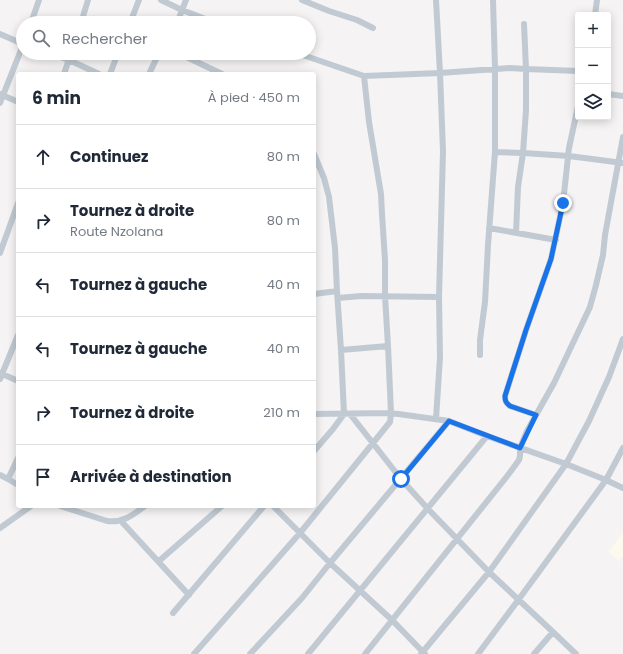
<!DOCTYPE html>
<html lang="fr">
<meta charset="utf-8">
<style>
body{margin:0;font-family:Poppins,sans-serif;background:#f2f2f3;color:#1f2937}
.controls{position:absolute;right:12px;top:12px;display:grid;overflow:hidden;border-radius:4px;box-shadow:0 2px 10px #0003}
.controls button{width:36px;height:36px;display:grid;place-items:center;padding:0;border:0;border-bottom:1px solid #e0e1e3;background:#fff;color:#1f2937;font:20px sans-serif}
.stop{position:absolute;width:12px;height:12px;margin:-9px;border:3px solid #1a73e8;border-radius:50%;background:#fff}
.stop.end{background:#1a73e8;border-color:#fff;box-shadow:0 1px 4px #0008}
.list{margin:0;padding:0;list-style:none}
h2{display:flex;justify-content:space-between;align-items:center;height:52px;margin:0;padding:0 16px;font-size:17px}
h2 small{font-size:13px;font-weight:400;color:#747a83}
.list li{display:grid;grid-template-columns:26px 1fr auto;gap:12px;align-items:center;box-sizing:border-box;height:64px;padding:0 16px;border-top:1px solid #e0e1e3}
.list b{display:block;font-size:15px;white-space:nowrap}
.list p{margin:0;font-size:13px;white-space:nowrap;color:#747a83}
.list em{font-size:13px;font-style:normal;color:#747a83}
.icon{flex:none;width:22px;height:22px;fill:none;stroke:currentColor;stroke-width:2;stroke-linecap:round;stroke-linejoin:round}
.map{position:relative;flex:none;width:623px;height:654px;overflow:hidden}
.search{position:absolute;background:#fff;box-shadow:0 2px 10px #0003;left:16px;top:16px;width:300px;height:44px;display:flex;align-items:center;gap:10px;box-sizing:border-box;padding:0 14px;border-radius:22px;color:#747a83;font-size:15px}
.panel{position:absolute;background:#fff;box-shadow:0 2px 10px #0003;left:16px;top:72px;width:300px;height:436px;border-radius:4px}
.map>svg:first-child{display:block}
.commercial{fill:#fdf9ef}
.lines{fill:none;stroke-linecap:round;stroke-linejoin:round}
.minor{stroke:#c1cad2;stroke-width:6}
.route{stroke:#1a73e8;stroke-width:5}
</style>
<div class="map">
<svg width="623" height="654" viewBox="0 0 623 654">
<rect width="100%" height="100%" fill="#f5f3f3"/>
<!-- commercial -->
<path class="commercial" d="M623 533V556L619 561 608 552Z"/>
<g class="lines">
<!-- minor -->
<path class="minor" d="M161 0 182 10 216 23
M302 0 329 11 357 20 373 28
M436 0 440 73 443 151 439 297 440 357 436 419
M595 15 597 0
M31 23 39 0
M81 23 88 0
M130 23 139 0
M177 23 186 0
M0 34 23 44
M49 53 69 60 99 74
M178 53 222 74
M297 53 364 76 440 73 510 68 526 69 578 71
M64 74 71 53
M110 74 118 53
M149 74 159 53
M0 94 18 102
M608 94 623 96
M0 103 23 45
M495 152 523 153 569 156 623 163
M314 154 324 178 329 197 335 248 337 291 341 350 344 414 333 429 314 451
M489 228 556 240
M516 233 518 187 523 153 526 110V69L524 24
M0 253 18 203
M314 294 337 291
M338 298 361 296 439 297
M341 350 388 346
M480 355V340L485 302 488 245 495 152V68L493 0
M0 373 18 381
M0 379 18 335
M314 414 391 413 449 421 487 436 566 464 606 480 623 488
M350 414 401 479 428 509 489 572 553 632 576 654
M536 415 510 406C506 403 505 401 505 396L526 330 551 259 563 203 569 148 578 106
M0 475 8 479 18 485
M8 479 18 458
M60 506 107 521C123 523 133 515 145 506
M273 506 330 563 392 620 425 654
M121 521 189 595
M0 528 31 506
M159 561 222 506
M173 613 264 506
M194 654 300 533 390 422 391 413 388 346 385 296V260L382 214 381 194 369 122 364 76
M250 654 302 598 330 563 449 421
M308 654 487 436
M365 654 508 475 519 460 520 456V448L527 431 554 383 590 307 596 285 603 255 605 235 623 137
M421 654 489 572 566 464 589 421 609 377 623 339
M478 654 519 599 606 480 623 448
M534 654 553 632"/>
</g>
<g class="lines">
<!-- route -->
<path class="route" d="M401 479 449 421 520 448 536 415 510 406C506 403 505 401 505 396L526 330 551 259 563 203"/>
</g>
</svg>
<div class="controls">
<button>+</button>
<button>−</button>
<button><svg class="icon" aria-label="layers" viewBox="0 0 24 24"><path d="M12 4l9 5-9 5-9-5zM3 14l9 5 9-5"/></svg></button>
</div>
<div class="stop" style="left:401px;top:479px"></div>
<div class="stop end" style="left:563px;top:203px"></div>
<div class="search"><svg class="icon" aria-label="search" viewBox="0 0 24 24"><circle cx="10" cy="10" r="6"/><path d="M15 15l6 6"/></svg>Rechercher</div>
<section class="panel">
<h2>6 min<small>À pied · 450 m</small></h2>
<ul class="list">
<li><svg class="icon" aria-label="ahead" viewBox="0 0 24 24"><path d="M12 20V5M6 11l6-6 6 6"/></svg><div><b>Continuez</b></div><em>80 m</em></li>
<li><svg class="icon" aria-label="right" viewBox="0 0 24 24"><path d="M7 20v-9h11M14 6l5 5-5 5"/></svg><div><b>Tournez à droite</b><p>Route Nzolana</p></div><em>80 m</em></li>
<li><svg class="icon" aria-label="left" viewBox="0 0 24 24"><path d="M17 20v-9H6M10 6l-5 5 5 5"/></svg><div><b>Tournez à gauche</b></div><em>40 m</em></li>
<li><svg class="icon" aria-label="left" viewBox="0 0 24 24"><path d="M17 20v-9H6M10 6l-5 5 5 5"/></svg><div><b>Tournez à gauche</b></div><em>40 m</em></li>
<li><svg class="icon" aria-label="right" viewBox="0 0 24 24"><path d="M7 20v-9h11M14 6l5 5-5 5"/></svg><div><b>Tournez à droite</b></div><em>210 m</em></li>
<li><svg class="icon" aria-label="arrive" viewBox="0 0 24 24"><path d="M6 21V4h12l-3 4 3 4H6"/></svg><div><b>Arrivée à destination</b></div></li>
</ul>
</section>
</div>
